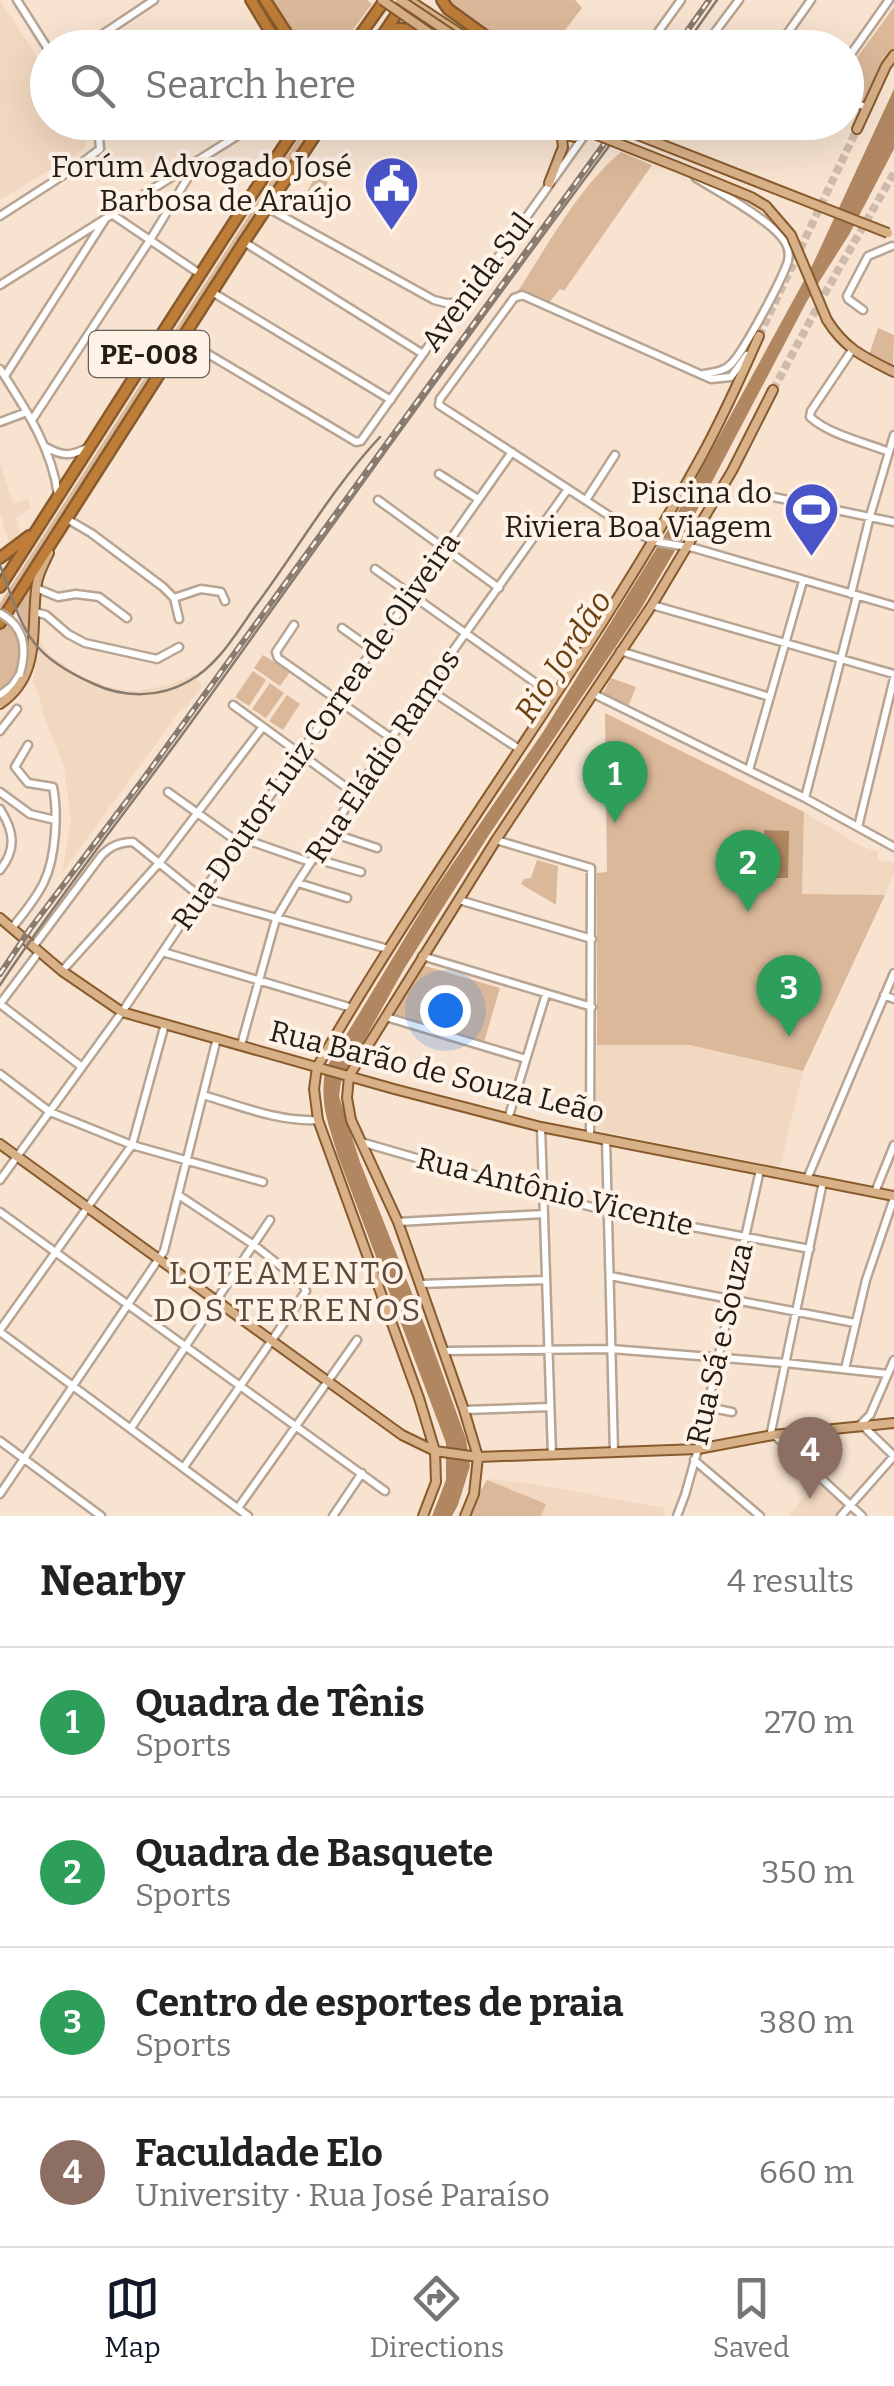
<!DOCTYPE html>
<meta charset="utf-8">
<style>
body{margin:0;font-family:Bitter,serif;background:#f6f6f6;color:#222}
.you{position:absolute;left:445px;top:1010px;width:35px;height:35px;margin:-25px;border:8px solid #fff;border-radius:50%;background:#1a73e8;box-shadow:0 0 0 15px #1a73e833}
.badge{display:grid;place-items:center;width:65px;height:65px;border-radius:50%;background:#111827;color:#fff;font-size:32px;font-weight:700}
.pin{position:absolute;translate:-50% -82px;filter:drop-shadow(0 2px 5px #0008)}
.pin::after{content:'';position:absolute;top:52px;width:35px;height:30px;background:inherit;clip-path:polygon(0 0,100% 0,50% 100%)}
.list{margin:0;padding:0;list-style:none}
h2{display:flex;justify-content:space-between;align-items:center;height:130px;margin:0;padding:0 40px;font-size:42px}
h2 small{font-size:32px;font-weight:400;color:#767676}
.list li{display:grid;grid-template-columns:65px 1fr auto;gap:30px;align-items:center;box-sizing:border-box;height:150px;padding:0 40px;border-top:2px solid #e0e0e0}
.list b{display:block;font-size:38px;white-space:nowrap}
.list p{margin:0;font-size:32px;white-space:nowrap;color:#767676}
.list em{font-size:32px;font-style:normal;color:#767676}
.icon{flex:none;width:55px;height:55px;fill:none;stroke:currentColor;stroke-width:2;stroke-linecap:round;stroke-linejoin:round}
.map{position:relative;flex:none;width:894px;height:1516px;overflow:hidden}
.search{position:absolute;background:#fff;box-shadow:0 10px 40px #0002;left:30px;right:30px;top:30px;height:110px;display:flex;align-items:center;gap:25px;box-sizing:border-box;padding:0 35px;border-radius:55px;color:#767676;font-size:38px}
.sheet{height:730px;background:#fff}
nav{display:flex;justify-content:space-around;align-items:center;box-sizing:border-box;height:140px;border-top:2px solid #e0e0e0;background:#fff;font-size:28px;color:#767676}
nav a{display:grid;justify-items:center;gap:5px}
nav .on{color:#111827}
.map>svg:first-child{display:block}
.built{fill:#f2d8c0}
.green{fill:#dbb899}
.water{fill:#b08761}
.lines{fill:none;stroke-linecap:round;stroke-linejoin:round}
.major-tunnel{stroke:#cebbac;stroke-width:8;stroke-dasharray:8 4;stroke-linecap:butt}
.minor-casing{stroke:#b7a493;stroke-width:11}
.major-casing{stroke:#885b2d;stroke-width:12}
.highway-casing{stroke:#885b2d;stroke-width:14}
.minor{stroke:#fff;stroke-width:6}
.major{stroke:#d8b188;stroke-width:8}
.highway{stroke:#be7d39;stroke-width:9}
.tram{stroke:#887b6e;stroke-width:2.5}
.rail-casing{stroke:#887b6e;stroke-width:6}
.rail{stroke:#fff2e7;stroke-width:2.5;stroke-dasharray:8;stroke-linecap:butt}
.minor-bridge-casing{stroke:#b7a493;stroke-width:11;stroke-linecap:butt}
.major-bridge-casing{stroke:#885b2d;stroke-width:12;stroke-linecap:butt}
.highway-bridge-casing{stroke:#885b2d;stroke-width:14;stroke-linecap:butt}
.minor-bridge{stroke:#fff;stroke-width:6}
.major-bridge{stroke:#d8b188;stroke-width:8}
.highway-bridge{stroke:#be7d39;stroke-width:9}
.labels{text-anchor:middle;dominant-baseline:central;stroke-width:8;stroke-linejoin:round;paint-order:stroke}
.shield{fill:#fff2e7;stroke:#665d55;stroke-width:2.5}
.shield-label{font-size:28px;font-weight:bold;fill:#241d16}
.poi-label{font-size:30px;fill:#241d16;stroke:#fff2e7;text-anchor:end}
.street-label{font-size:30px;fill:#241d16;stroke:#fff2e7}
.water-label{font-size:32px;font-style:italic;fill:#6c4215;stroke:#fff2e7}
.neighbourhood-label{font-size:32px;letter-spacing:2.5px;fill:#5b4b3c;stroke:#fff2e7}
</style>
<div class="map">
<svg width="894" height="1516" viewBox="0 0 894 1516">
<rect width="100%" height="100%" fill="#f8e3d1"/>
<!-- built -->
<path class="built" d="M0 0 47 71 48 122 77 123 87 140 84 149 0 200Z
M0 462 13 504 28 498 31 508 16 518 20 533 10 545 0 513Z
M39 639 50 655 77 674 107 687 135 691 170 685 194 674 202 686 186 708H182L62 873 71 821 64 767 43 714 38 691 33 682 37 659 40 656 38 654Z
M804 812 861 846 878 852V860L894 862V873L885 895 802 894Z
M698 1008 748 1058 803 1071 780 1167 598 1131 595 1127 597 1045H690Z
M489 1479 539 1485 664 1508 665 1516H465Z
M818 1481 845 1506 836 1516H788Z"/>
<!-- green -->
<path class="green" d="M269 0H367L372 4 340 47 301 48Z
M450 0H575L582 8 552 47H512L454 6Z
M894 7V52L886 61 864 102 847 96V71Z
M308 123H316L0 615V603Z
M621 152 652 165 564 291 560 289 548 304 518 291C548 245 579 187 621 152Z
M316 175 328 182 314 207 289 194 291 190 304 197Z
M878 328 894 335 893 367 868 358Z
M34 580 30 636 16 606Z
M5 618C32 639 25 674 0 693V626Z
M263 655 290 672 280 686 254 668Z
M253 671 266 680 249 706 235 697Z
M611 678 636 687 628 707 602 695Z
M270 683 284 693 266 718 252 709Z
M287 695 300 704 283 730 269 721Z
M605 713 804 812 802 894 885 895 803 1071 690 1045H597V873L607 872Z
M537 860 558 866 556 905 521 884 524 879 531 878Z
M422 965 500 988 484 1042 392 1015Z
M487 1480 546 1504 541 1516H465Z"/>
<!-- water -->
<path class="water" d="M894 89V149L850 233 807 301 683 537 639 612 487 838 404 969 341 1082 339 1096 360 1162 427 1331 466 1439 470 1466 458 1505 452 1516H432L446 1480V1443L338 1156C328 1122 320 1106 325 1070L429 898 543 732 669 528 812 266Z
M764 830 789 831 788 878H763Z"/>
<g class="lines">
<!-- major-tunnel -->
<path class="major-tunnel" d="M759 336 857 129
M773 390 825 293 894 173"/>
<defs>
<path id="minor" d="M17 0 48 49
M653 39 681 0
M709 41 718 48
M82 48 154 0
M647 48 650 44
M703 48 739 0
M777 48 811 0
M846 61 889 0
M846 100 866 107
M696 178C717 191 779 224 787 246 789 251 789 256 788 261 782 280 745 349 732 363 725 371 715 372 704 374
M266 207 434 300 446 303H456
M113 215 200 274
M0 216 79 165 100 149 99 137 90 122
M244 242 423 354
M0 285 259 122
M212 292 391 400
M863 310 848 299 847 296 868 256 892 246
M183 339 356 442 361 441 450 316 457 302 471 295 594 122
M852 350 811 411 810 417C830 435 864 442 889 452
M747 355 731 377 711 379 522 295 514 298 440 399 439 405 622 524 652 541 694 548 894 606
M0 369C25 408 52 448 58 495
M5 376 104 221
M32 420 150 240 198 161
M0 422 27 412
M46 447C63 457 72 456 89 447
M439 474 478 499
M764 495 894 522
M378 500 499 588
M586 500 615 455
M67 519 91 533 163 587 174 598 179 619
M375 569 554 696
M36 588 58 597 76 594 99 597 127 618
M851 594 870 516 894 435
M174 598 201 589 221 592 225 601
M652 605 894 674
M35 612 46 615 68 634 85 643 157 659 179 647
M294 625 276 652 278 658 391 738
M342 628 373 650
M620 651 770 697
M427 688 519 749
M594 694 805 798 894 847
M0 695 12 686 20 674
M233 705 354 793
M0 731 17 709
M749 770 803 581
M0 792 30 814 55 820
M168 792 238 842
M805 798 857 596
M0 809C14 831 17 849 0 870
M858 827 894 678
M329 832 377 848
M241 838 310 862
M496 840 591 868 590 1136
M313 858 361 872
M298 883 347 898
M459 900 592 939
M12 928C23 914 36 899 44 882 56 857 58 813 53 787L28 783 15 767 28 745
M33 947 101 856C109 847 120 842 133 842L201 897 388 949
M39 952 0 1004 82 1067
M163 952 352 1008
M422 956 592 1007
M62 971 160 862 262 728
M884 995 894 999
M386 1017 526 1059
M241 1045 276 919 296 885 391 738 568 489
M0 1074 50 1112 132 1145 263 1182
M203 1095C241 1106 278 1122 318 1120
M508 1119 546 994
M541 1127 552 1455
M606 1139 614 1452
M361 1142 520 1188 607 1211 810 1249
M807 1179 894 973
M0 1180 122 1012 217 871 512 452
M823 1182 771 1432 862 1516
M875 1192 894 1145
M180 1196 254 1245 302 1283 306 1291 184 1467
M0 1212 385 1491
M398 1222 544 1214
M610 1276 855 1323
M420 1284 545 1280
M0 1330 132 1145 165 1024
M0 1332 248 1516
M444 1351 611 1349 785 1363 888 1374
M894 1360 870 1415 861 1424 894 1456
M845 1369 866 1280 894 1198
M707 1407 732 1412
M464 1410 550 1407
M131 1428 270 1220
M0 1441 101 1516
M694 1460 760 1516
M0 1494 164 1251 217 1038
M238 1508 357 1340
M333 1516 362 1473
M677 1516 685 1495 698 1449 760 1170
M841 1516 894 1456"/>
<path id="major" d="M409 0 482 48
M857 129 886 66 894 55
M564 130C570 139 576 138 585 134
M549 183 563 147 560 122
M827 320C845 349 864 357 894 372
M0 704C41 676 31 634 36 590 37 577 43 565 49 553
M0 918 62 971 122 1012 394 1089 541 1127 894 1196
M0 1144 402 1435 435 1451 478 1457 698 1449 773 1435 894 1423
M423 1516 436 1482 435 1451 419 1398 318 1120 314 1089 317 1067C437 859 584 669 700 459 722 419 741 377 759 336
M465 1516 474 1494 478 1457 464 1410 398 1222 351 1120 347 1098 349 1076 496 840 652 605 732 471 773 390"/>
<path id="highway" d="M251 0 280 48
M265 0 296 48
M442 0 448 9 502 48
M383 34C405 20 417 35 435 48
M351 48 385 0
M374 48 406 0
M0 558 29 536
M0 587C100 432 197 276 300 122
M0 623 244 242 324 122"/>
</defs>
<!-- minor casing -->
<use href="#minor" class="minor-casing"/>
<!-- major casing -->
<use href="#major" class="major-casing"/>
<!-- highway casing -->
<use href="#highway" class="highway-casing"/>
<!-- minor -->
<use href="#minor" class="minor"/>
<!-- major -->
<use href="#major" class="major"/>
<!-- highway -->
<use href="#highway" class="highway"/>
<!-- tram -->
<path class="tram" d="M683 48 717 0
M0 565C24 630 26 654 94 684 124 698 160 698 189 681 217 666 236 634 254 608 296 552 332 488 380 437
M0 985C63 890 134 802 200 710 341 513 482 316 627 122"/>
<defs>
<path id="rail" d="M675 48 709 0
M0 974 30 929 144 778 620 122"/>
</defs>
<!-- rail casing -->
<use href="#rail" class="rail-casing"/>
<!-- rail -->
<use href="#rail" class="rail"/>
<defs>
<path id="minor-bridge" d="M0 613C25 627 27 648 20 674"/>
<path id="major-bridge" d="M382 0 451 48
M400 0 472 48
M564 122 678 167 751 197 766 206 791 235 827 320
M630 132 888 233"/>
<path id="highway-bridge" d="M614 122 632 133"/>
</defs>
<!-- minor-bridge casing -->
<use href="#minor-bridge" class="minor-bridge-casing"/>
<!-- major-bridge casing -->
<use href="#major-bridge" class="major-bridge-casing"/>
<!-- highway-bridge casing -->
<use href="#highway-bridge" class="highway-bridge-casing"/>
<!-- minor-bridge -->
<use href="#minor-bridge" class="minor-bridge"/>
<!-- major-bridge -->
<use href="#major-bridge" class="major-bridge"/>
<!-- highway-bridge -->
<use href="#highway-bridge" class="highway-bridge"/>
</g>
<!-- icons -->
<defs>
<symbol id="civic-pin" viewBox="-11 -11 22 30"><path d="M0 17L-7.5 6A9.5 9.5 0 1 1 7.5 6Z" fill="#4954c9" stroke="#fff2e7"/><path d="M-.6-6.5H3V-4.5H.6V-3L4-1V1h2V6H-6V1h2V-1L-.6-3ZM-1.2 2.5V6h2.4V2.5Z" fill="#fff"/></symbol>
<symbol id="stadium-pin" viewBox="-11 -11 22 30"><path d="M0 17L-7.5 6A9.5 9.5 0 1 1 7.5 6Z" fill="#4954c9" stroke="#fff2e7"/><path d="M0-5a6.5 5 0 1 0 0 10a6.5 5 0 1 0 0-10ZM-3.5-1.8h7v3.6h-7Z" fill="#fff"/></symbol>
</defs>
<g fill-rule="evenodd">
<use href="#civic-pin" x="360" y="152" width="63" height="86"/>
<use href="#stadium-pin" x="780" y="478" width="63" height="86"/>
</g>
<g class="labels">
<!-- shield labels -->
<rect class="shield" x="89" y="331" width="120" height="46" rx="8"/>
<g class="shield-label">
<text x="149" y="354">PE-008</text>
</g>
<!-- poi labels -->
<g class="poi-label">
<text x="352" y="167">Forúm Advogado José<tspan x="352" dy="34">Barbosa de Araújo</tspan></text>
<text x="772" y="493">Piscina do<tspan x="772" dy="34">Riviera Boa Viagem</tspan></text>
</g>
<!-- street labels -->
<g class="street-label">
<text transform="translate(477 282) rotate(-53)">Avenida Sul</text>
<text transform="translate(316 731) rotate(-55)">Rua Doutor Luiz Correa de Oliveira</text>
<text transform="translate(383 756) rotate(-56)">Rua Eládio Ramos</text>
<text transform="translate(437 1072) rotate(14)">Rua Barão de Souza Leão</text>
<text transform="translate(555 1192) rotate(14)">Rua Antônio Vicente</text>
<text transform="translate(720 1344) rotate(-77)">Rua Sá e Souza</text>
</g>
<!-- water labels -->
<g class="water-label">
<text transform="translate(563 656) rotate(-57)">Rio Jordão</text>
</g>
<!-- neighbourhood labels -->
<g class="neighbourhood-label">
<text x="288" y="1273">LOTEAMENTO<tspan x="288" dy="37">DOS TERRENOS</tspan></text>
</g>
</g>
</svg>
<div class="you"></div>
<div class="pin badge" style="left:615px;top:823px;background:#2e9e5b">1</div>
<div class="pin badge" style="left:748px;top:912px;background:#2e9e5b">2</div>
<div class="pin badge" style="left:789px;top:1037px;background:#2e9e5b">3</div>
<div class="pin badge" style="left:810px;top:1499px;background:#8d6e63">4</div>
<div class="search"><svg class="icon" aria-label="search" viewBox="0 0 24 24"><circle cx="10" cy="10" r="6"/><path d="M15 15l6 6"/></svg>Search here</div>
</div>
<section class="sheet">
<h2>Nearby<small>4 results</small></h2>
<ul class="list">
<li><span class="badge" style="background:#2e9e5b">1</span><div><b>Quadra de Tênis</b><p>Sports</p></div><em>270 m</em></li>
<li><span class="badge" style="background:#2e9e5b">2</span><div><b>Quadra de Basquete</b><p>Sports</p></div><em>350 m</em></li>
<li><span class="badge" style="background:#2e9e5b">3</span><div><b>Centro de esportes de praia</b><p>Sports</p></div><em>380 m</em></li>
<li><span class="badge" style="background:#8d6e63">4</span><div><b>Faculdade Elo</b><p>University · Rua José Paraíso</p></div><em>660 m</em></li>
</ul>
</section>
<nav>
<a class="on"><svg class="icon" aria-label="map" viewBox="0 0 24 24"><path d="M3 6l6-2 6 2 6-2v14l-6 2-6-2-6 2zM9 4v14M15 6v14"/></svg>Map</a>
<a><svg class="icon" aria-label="directions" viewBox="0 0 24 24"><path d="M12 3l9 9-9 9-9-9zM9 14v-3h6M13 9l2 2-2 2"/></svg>Directions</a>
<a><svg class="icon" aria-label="saved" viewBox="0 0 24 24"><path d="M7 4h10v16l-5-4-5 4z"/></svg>Saved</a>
</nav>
